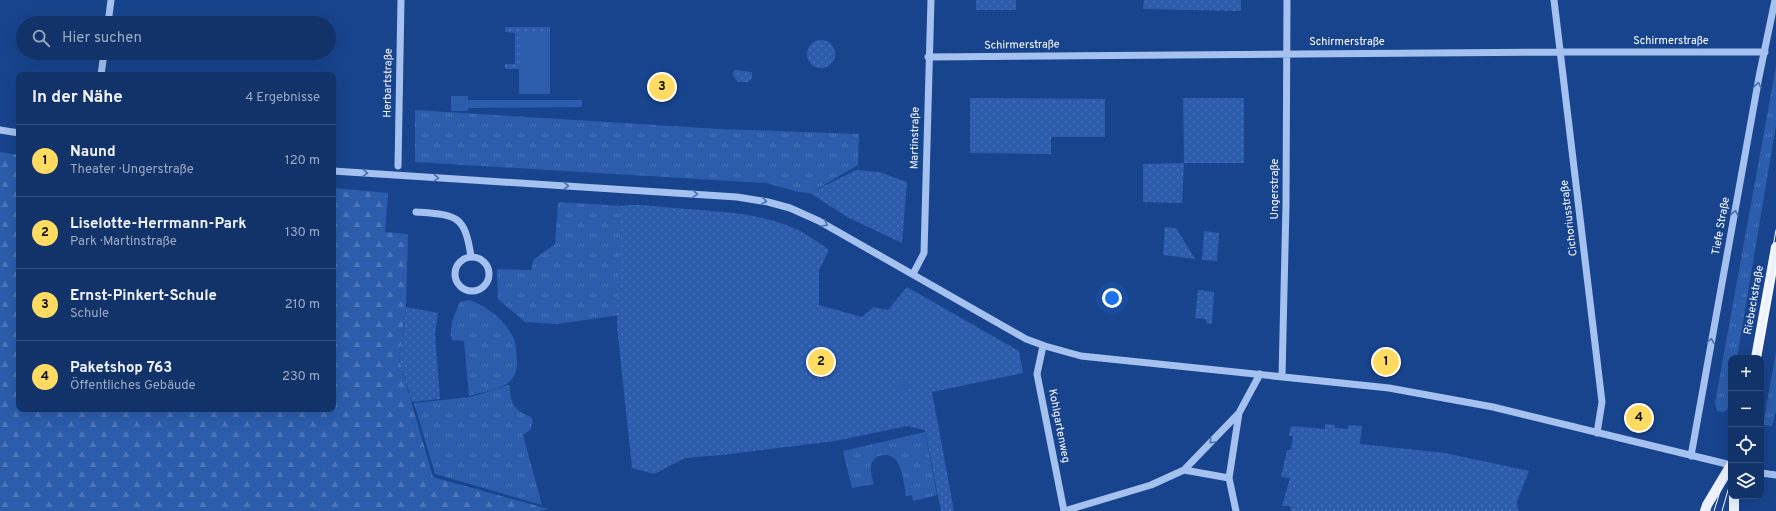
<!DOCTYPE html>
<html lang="de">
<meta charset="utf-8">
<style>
body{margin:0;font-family:Overpass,sans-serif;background:#1b3b70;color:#f1f3f6}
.controls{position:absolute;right:12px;bottom:12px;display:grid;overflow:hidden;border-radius:8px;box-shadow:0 4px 16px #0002}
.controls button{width:36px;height:36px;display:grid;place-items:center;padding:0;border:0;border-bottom:1px solid #314e7e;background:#12336a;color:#f1f3f6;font:20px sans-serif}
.you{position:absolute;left:1112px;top:298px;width:14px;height:14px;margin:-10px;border:3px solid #fff;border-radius:50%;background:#1a73e8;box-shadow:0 0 0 6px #1a73e833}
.badge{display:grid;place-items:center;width:26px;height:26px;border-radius:50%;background:#ffdb62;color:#111;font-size:13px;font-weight:700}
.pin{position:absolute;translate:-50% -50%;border:2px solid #fff;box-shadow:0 1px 4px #0006}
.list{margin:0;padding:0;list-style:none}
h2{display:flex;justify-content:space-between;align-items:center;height:52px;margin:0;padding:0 16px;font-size:17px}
h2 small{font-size:13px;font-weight:400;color:#9caac1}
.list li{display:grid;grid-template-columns:26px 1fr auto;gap:12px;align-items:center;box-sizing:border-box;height:72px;padding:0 16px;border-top:1px solid #314e7e}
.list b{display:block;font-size:15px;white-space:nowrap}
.list p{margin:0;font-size:13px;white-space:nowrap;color:#9caac1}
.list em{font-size:13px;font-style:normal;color:#9caac1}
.icon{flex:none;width:22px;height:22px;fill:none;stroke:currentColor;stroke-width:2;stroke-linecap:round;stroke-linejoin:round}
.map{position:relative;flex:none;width:1776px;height:511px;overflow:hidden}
.search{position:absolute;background:#12336a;box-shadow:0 4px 16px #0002;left:16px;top:16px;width:320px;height:44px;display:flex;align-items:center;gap:10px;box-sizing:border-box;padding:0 14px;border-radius:22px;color:#9caac1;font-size:15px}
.panel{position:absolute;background:#12336a;box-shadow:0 4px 16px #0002;left:16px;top:72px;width:320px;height:340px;border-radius:8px}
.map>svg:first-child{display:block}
.grass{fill:url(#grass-tufts)}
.forest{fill:url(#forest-firs)}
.park{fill:url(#park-dots)}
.pitch{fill:#2b5dac}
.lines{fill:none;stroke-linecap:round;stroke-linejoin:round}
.minor{stroke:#a4c1ef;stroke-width:7}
.major{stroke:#ecf2ff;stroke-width:10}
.tram{stroke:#fff;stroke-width:1}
.oneway{stroke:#4970af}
.labels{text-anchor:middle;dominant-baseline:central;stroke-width:4;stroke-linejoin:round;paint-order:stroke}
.street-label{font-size:11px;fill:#fff;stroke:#18448d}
</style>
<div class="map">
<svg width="1776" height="511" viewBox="0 0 1776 511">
<defs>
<pattern id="grass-tufts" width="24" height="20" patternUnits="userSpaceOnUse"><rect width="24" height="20" fill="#2b5dac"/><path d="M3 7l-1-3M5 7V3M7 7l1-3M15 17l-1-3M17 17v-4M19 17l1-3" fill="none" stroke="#4b75b8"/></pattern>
<pattern id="forest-firs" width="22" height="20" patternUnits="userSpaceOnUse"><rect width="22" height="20" fill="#2b5dac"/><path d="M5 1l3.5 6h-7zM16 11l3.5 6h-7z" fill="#4b75b8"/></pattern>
<pattern id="park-dots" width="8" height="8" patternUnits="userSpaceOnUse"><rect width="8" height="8" fill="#2b5dac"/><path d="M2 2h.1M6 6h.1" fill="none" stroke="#4b75b8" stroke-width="1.8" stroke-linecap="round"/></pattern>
</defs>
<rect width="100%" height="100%" fill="#18448d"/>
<!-- grass -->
<path class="grass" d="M1776 66V125L1737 358H1731C1731 375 1734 394 1727 410L1723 412 1717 411 1715 403Z
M415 110 720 129 859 134 858 165 810 193 799 192 766 183 415 162Z
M558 202 625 206 620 315 557 324 525 322 498 299 497 269 531 270 534 259 555 244Z
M469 300C486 305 507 322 514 339 516 346 517 355 517 363 517 370 515 377 509 382 500 390 481 392 469 396L464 341 452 340C448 327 455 314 460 302Z
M1776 352V411L1772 426 1763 425Z
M509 385C512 405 512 409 531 417L533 422 530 430 523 435 542 505 435 474 414 403 471 397Z
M925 432 937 495 913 501 912 495 906 496C904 485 903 469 896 460 890 452 876 454 872 462 869 469 872 478 874 484L852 488 843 451Z"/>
<!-- forest -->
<path class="forest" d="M0 152 19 155V409H333V188L388 193 385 232 408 234 406 305 399 359 433 477 548 509 540 511H0Z"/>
<!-- park -->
<path class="park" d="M976 0H1016V10H976Z
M1144 0H1241V11L1143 9Z
M505 27H550V32H519V69H505V64H515V33L505 32Z
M807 54a14 14 0 1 1 28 0a14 14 0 1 1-28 0Z
M735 70 752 72V79L748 82H738L732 74Z
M970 98 1105 99V137H1051V154L970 153Z
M1183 98H1244V163H1184L1182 203 1143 202V164L1184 163Z
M856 170 879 172 907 182 902 243 847 217 810 193Z
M621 206C636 203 660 207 676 208 718 212 765 212 804 233 812 238 821 244 829 250L819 270V305L862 317 874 307 888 310 907 287 1019 351 1023 373 932 392 954 511H941L925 430 907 426 835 441 722 455 685 458 654 474 632 468 617 326Z
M1165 227 1176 228 1195 259 1163 255Z
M1204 231 1219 233 1217 261 1202 260Z
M1198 290 1214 292 1212 324 1206 323V319L1195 318Z
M406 307 438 313 435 333 440 399 412 402 399 359Z
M1325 424 1335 425V428L1348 429V425L1362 426 1360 444 1445 453 1529 471 1517 501 1518 511H1291L1290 506H1282L1290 478 1281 477 1287 450H1291L1293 436H1289L1291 426 1325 429Z"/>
<!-- pitch -->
<path class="pitch" d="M519 32H550V94H519Z
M451 96H468V100H582V107L468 108V111H451Z
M902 376 909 383 900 393 892 386Z"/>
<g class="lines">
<!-- minor -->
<path class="minor" d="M1554 0 1602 402 1597 433
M108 23 111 0
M928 57 1560 52H1765
M101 75 104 53
M0 130 19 133
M398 166 401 0
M333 171 737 197 768 202 790 208 819 221 1026 339 1045 346 1081 356 1389 388 1493 407 1731 465
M416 212C456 215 465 214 471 257
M455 274a17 17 0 1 1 34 0a17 17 0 1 1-34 0Z
M913 274 924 253 931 0
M1043 346 1037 374 1064 511
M1282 377 1286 205 1287 0
M1691 456 1759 77 1775 0
M1184 470 1229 478
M1761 473 1776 475
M1064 511 1151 485 1184 470 1239 413 1260 374
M1236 511 1229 478 1239 413"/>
<!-- major -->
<path class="major" d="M1756 358 1776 247
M1734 496V511
M1705 511 1707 505 1731 465"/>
<!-- tram -->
<path class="tram" d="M1753 358 1776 230
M1760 358 1776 267
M1714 511 1731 456
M1722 511 1731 480"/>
</g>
<!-- one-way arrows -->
<defs><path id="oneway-chevron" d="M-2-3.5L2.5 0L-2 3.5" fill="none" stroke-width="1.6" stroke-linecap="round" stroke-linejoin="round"/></defs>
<g class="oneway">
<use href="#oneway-chevron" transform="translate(1758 85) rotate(-80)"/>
<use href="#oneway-chevron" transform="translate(365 173) rotate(4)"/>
<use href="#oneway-chevron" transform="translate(436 178) rotate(3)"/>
<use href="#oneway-chevron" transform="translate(566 186) rotate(4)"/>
<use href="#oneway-chevron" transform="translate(695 194) rotate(4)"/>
<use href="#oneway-chevron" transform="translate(764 201) rotate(10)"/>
<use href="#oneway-chevron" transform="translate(1735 213) rotate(-80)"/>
<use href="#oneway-chevron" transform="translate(825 224) rotate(30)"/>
<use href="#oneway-chevron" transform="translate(1711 341) rotate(-80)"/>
<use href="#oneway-chevron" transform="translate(1212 441) rotate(133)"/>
</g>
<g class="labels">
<!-- street labels -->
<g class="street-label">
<text x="1671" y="41">Schirmerstraße</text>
<text x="1347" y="42">Schirmerstraße</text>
<text transform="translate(1022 45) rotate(-1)">Schirmerstraße</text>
<text transform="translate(388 83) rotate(-89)">Herbartstraße</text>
<text transform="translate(915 138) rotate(-89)">Martinstraße</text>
<text transform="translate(1275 189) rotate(-90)">Ungerstraße</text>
<text transform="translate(1569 218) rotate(-97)">Cichoriusstraße</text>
<text transform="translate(1721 226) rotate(-80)">Tiefe Straße</text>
<text transform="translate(1754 300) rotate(-80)">Riebeckstraße</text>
<text transform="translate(1059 426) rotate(79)">Kohlgartenweg</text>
</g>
</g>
</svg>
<div class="controls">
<button>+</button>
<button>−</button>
<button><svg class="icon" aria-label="locate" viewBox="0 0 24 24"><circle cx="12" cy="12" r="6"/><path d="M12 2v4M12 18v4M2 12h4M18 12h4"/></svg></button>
<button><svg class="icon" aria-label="layers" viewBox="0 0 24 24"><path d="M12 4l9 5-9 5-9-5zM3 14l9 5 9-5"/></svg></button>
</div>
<div class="you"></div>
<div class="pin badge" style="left:1386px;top:362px">1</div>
<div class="pin badge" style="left:821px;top:362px">2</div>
<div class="pin badge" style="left:662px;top:87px">3</div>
<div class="pin badge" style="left:1639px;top:418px">4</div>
<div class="search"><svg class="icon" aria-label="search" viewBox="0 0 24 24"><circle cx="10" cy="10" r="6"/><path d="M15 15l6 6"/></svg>Hier suchen</div>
<section class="panel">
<h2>In der Nähe<small>4 Ergebnisse</small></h2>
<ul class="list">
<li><span class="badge">1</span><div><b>Naund</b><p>Theater · Ungerstraße</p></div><em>120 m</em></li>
<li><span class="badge">2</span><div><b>Liselotte-Herrmann-Park</b><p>Park · Martinstraße</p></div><em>130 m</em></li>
<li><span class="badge">3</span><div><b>Ernst-Pinkert-Schule</b><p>Schule</p></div><em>210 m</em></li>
<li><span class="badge">4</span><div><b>Paketshop 763</b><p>Öffentliches Gebäude</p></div><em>230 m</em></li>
</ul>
</section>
</div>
